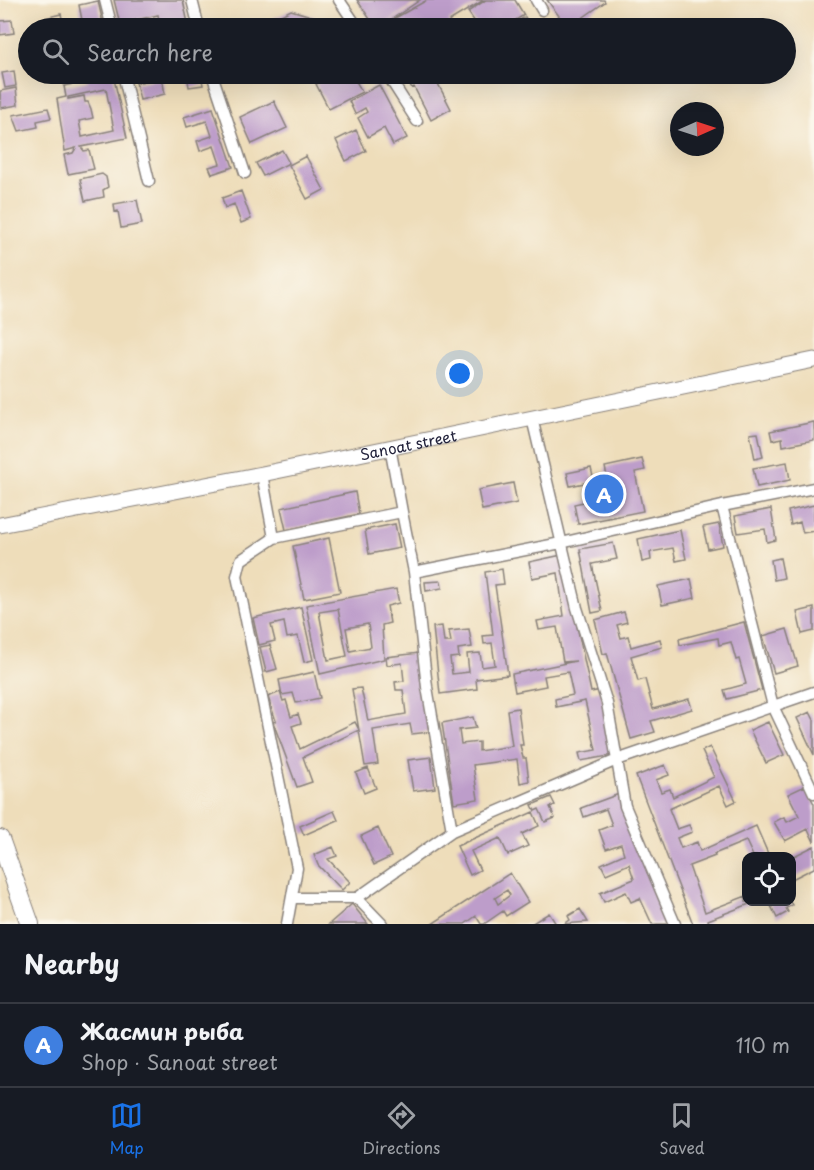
<!DOCTYPE html>
<meta charset="utf-8">
<style>
body{margin:0;font-family:"Playpen Sans",sans-serif;background:#242831;color:#f1f3f6}
.controls{position:absolute;right:18px;bottom:18px;display:grid;overflow:hidden;border-radius:12px;box-shadow:0 6px 24px #0002}
.controls button{width:54px;height:54px;display:grid;place-items:center;padding:0;border:0;border-bottom:2px solid #363941;background:#171b24;color:#f1f3f6;font:30px sans-serif}
.compass{position:absolute;left:670px;top:102px;width:54px;height:54px;border-radius:50%;background:#171b24;box-shadow:0 6px 24px #0002;rotate:87deg}
.you{position:absolute;left:460px;top:374px;width:21px;height:21px;margin:-15px;border:4px solid #fff;border-radius:50%;background:#1a73e8;box-shadow:0 0 0 9px #1a73e833}
.badge{display:grid;place-items:center;width:39px;height:39px;border-radius:50%;background:#1a73e8;color:#fff;font-size:20px;font-weight:700}
.pin{position:absolute;translate:-50% -50%;border:3px solid #fff;box-shadow:0 2px 6px #0006}
.list{margin:0;padding:0;list-style:none}
h2{display:flex;justify-content:space-between;align-items:center;height:78px;margin:0;padding:0 24px;font-size:26px}
h2 small{font-size:20px;font-weight:400;color:#9ea1a6}
.list li{display:grid;grid-template-columns:39px 1fr auto;gap:18px;align-items:center;box-sizing:border-box;height:84px;padding:0 24px;border-top:2px solid #363941}
.list b{display:block;font-size:22px;white-space:nowrap}
.list p{margin:0;font-size:20px;white-space:nowrap;color:#9ea1a6}
.list em{font-size:20px;font-style:normal;color:#9ea1a6}
.icon{flex:none;width:33px;height:33px;fill:none;stroke:currentColor;stroke-width:2;stroke-linecap:round;stroke-linejoin:round}
.map{position:relative;flex:none;width:814px;height:924px;overflow:hidden}
.search{position:absolute;background:#171b24;box-shadow:0 6px 24px #0002;left:18px;right:18px;top:18px;height:66px;display:flex;align-items:center;gap:15px;box-sizing:border-box;padding:0 21px;border-radius:33px;color:#9ea1a6;font-size:22px}
.sheet{height:162px;background:#171b24}
nav{display:flex;justify-content:space-around;align-items:center;box-sizing:border-box;height:84px;border-top:2px solid #363941;background:#171b24;font-size:16px;color:#9ea1a6}
nav a{display:grid;justify-items:center;gap:3px}
nav .on{color:#1a73e8}
.map>svg:first-child{display:block}
.building{fill:#bd9dca;fill-rule:evenodd}
.lines{fill:none;stroke-linecap:round;stroke-linejoin:round}
.street-casing{stroke:#88807a;stroke-width:13}
.secondary-casing{stroke:#88807a;stroke-width:17}
.highway-casing{stroke:#88807a;stroke-width:20}
.street{stroke:#fff;stroke-width:10}
.secondary{stroke:#fff;stroke-width:15}
.highway{stroke:#fff;stroke-width:18}
.labels{text-anchor:middle;dominant-baseline:central;stroke-width:4.5;stroke-linejoin:round;paint-order:stroke}
.street-label{font-size:15px;fill:#22223b;stroke:#fbf7ec}
</style>
<div class="map">
<svg width="814" height="924" viewBox="0 0 814 924">
<rect width="100%" height="100%" fill="#fbf7ec"/>
<filter id="ink" filterUnits="userSpaceOnUse"><feTurbulence type="fractalNoise" baseFrequency=".0167" numOctaves="2"/><feDisplacementMap in="SourceGraphic" scale="12" xChannelSelector="R" yChannelSelector="G"/><feConvolveMatrix kernelMatrix="1 2 1 2 8 2 1 2 1" color-interpolation-filters="sRGB"/></filter>
<filter id="wash" filterUnits="userSpaceOnUse"><feTurbulence type="fractalNoise" baseFrequency=".008" numOctaves="4" result="noise"/><feDisplacementMap in="SourceGraphic" scale="24" xChannelSelector="R" yChannelSelector="G"/><feGaussianBlur stdDeviation="1.35" result="paint"/><feColorMatrix in="noise" values="0 0 0 0 0 0 0 0 0 0 0 0 0 0 0 0 0 1.4 0 .05"/><feComposite in="paint" operator="in"/></filter>
<g filter="url(#wash)">
<rect width="100%" height="100%" fill="#eeddba"/>
<g id="blocks">
<!-- building -->
<path class="building" d="M114 0H183L189 28H161L158 15 120 24Z
M357 0H420L383 25 427 0H484L449 21 452 26 447 28H376Z
M486 0H515L524 15 503 28H479L468 12Z
M547 0H604L605 2 568 28Z
M98 1 104 28H48L45 18 61 14 64 27 83 25 79 5Z
M291 10 314 17 321 28H278L273 19Z
M525 17 532 28H506Z
M337 19 343 28H325L323 27Z
M12 20 14 33 0 35V21Z
M14 71 16 86 5 88 2 73Z
M85 74H113L127 138 81 147 84 151 89 150 94 169 68 174 64 155 73 153 76 148 65 151 57 99 66 97 64 86 87 81ZM106 89 114 130 82 137 79 121 93 118 91 109 88 102H85L84 96 68 99V97Z
M187 74H201L203 85 189 87Z
M335 74H352L362 92 329 109 316 84Z
M402 74H428L430 77 419 84 434 76 451 109 431 120 414 87 412 88Z
M162 78 165 94 140 100 136 83Z
M379 85 407 138 393 145 384 128 368 137 358 118 367 112 365 108 355 114 349 101Z
M16 88 18 105 1 108 0 91Z
M274 101 287 128 252 144 240 117Z
M48 108 51 118 37 121 38 127 19 131 13 115Z
M213 108 233 167 212 174 209 167 220 164 214 146 200 151 197 141 212 136 207 121 187 127 184 117Z
M356 130 366 151 346 161 336 140Z
M282 150 289 163 263 176 256 163Z
M306 156 324 190 307 199 289 165Z
M102 174 106 177 108 187 103 190 104 197 85 201 80 179Z
M241 191 251 219 241 223 234 204 225 208 222 198Z
M137 200 142 224 121 228 118 211 115 212 114 204Z
M814 422V440L783 446 782 438 772 440 770 431Z
M758 433 763 457 755 459 750 434Z
M642 459 645 470 635 472 643 511 578 524 574 504 611 496 605 467Z
M787 462 790 480 757 487 753 468Z
M591 468 594 481 570 486 567 473Z
M513 483 517 503 482 510 478 490Z
M355 492 359 514 286 530 281 508Z
M814 505V531L803 533 800 522 791 525 788 511Z
M771 509 776 540 767 542 765 529 738 533 735 516Z
M395 524 400 548 369 554 365 530Z
M719 524 723 546 708 549 703 527Z
M680 530 686 559 676 561 673 548 650 552 651 560 642 562 638 539Z
M329 538 340 592 304 599 293 546Z
M613 543 617 559 592 564 602 611 592 613 580 549Z
M562 555 591 692 601 690 614 755 581 761 579 753 596 750 585 701 556 707 555 699 573 695 568 672 544 676 546 686 515 692 512 674 576 661 563 662 557 627 539 630 537 621 564 616 558 573 532 578 529 562Z
M780 558 784 578 774 580 771 560Z
M502 569 504 584 495 585 508 675 476 679 477 689 440 694 433 627 442 626 444 642H451L449 631 469 629 472 647 458 649 459 657 450 658 452 674 469 672 467 654 480 653 482 667 495 665 492 643 484 644 483 636 493 635 485 572Z
M691 579 695 598 662 605 658 586Z
M441 581 442 588 426 591 425 582Z
M396 589 399 603 387 606 390 623 382 625 384 659 320 674 306 605ZM338 609 347 656 328 660 319 612ZM368 624 371 647 350 651 346 628Z
M301 607 313 660 304 662 298 636 287 638 284 622 271 625 275 641 259 645 253 618Z
M814 608V631L802 634 797 612Z
M624 612 627 622 617 625 621 638 628 636 631 647 660 639 662 647 631 656 638 681 645 679 653 709 689 699 692 709 651 721 655 732 631 739 607 653 603 654 595 620Z
M744 622 762 690 727 699 724 690 746 684 739 659 736 660 731 642 719 645 718 638 680 645 679 639Z
M787 629 798 666 774 673 763 636Z
M270 645 277 669 266 672 260 647Z
M419 653 429 732 412 734 410 724 373 730 378 764 365 766 352 689 361 688 368 721 406 714 403 690H396L395 682 404 681 402 663 387 665 386 657Z
M314 672 320 698 296 703 293 693 282 695 279 680Z
M280 692 283 701 286 700 291 717 298 714 301 723 292 726 300 749 355 722 359 730 303 757 312 782 297 787 273 722 276 721 268 697Z
M518 708 523 745H520L523 758H526L529 781 520 783 517 759 473 765 478 799 454 803 442 723 473 717 476 728 459 730 461 744 479 742V751L512 746 507 710Z
M810 712 814 720V755L797 718Z
M768 722 784 755 766 763 750 730Z
M710 747 736 801 728 805 719 786 669 809 677 829 689 825 692 832 677 838 681 848 697 842 700 851 756 826 769 856H753L746 841 714 854 715 856 689 866 705 912 746 896V902L752 903 708 920 709 924H693L636 776 665 765 669 775 656 780 661 792 670 789 673 797 714 777 702 751Z
M431 757 435 788 413 791 408 760Z
M368 768 376 788 364 793 356 773Z
M805 786 814 804V842L808 829 785 841 774 822 784 817 787 822 799 816 788 794Z
M619 794 672 924H652L640 898 631 902 626 892 604 902 600 893 634 879 629 864 606 874 601 864 624 854 621 844 606 849 599 830 612 825 606 809 584 817 581 808Z
M551 797 555 805 550 807 555 818 545 822 539 809 535 811 532 805Z
M334 811 338 820 304 835 300 826Z
M533 812 539 826 522 834 528 846 508 855 500 838 471 851 480 870 470 875 457 846Z
M378 828 391 857 374 865 361 836Z
M814 846V868L792 879V857Z
M333 847 337 856 328 859 350 882 342 890 318 865 314 855Z
M510 873 528 902 506 916 503 911 484 924H481L476 916 465 924H432ZM507 890 510 895 498 904 495 898Z
M769 902H790L792 905 786 908 788 912 777 918Z
M352 904 368 924H329Z
M580 909 588 922 564 924 570 920 568 916Z
M549 913 556 924H531Z"/>
</g>
</g>
<g filter="url(#ink)">
<use href="#blocks" fill-opacity="0" stroke="#88807a" stroke-width="1.5"/>
<g class="lines">
<defs>
<path id="street" d="M105 0 112 28
M192 0 199 28
M339 0 358 28
M536 0 542 10
M123 74 149 181
M212 74 245 173
M387 74 417 121
M532 418 577 608 607 703 625 806 675 924
M390 447 402 512
M262 474 274 538 241 560 237 576 297 868 287 924
M722 506 773 706 814 793
M274 538 402 512 414 572 427 687 452 831 357 898
M414 572 561 543 722 506 814 488
M452 831 617 760 814 692
M292 898H357L382 924"/>
<g id="secondary">
<path id="s1" d="M0 525 262 474 814 360"/>
</g>
<path id="highway" d="M0 839 30 924"/>
</defs>
<!-- street casing -->
<use href="#street" class="street-casing"/>
<!-- secondary casing -->
<use href="#secondary" class="secondary-casing"/>
<!-- highway casing -->
<use href="#highway" class="highway-casing"/>
<!-- street -->
<use href="#street" class="street"/>
<!-- secondary -->
<use href="#secondary" class="secondary"/>
<!-- highway -->
<use href="#highway" class="highway"/>
</g>
</g>
<g class="labels">
<!-- street labels -->
<g class="street-label">
<text stroke="none"><textPath href="#s1" startOffset="416">Sanoat street</textPath></text>
</g>
</g>
</svg>
<div class="controls">
<button><svg class="icon" aria-label="locate" viewBox="0 0 24 24"><circle cx="12" cy="12" r="6"/><path d="M12 2v4M12 18v4M2 12h4M18 12h4"/></svg></button>
</div>
<svg class="compass" viewBox="-18 -18 36 36"><path d="M0-13l5 13h-10z" fill="#e53935"/><path d="M0 13l5-13h-10z" fill="#9ea1a6"/></svg>
<div class="you"></div>
<div class="pin badge" style="left:604px;top:494px;background:#3f7fe0">A</div>
<div class="search"><svg class="icon" aria-label="search" viewBox="0 0 24 24"><circle cx="10" cy="10" r="6"/><path d="M15 15l6 6"/></svg>Search here</div>
</div>
<section class="sheet">
<h2>Nearby<small></small></h2>
<ul class="list">
<li><span class="badge" style="background:#3f7fe0">A</span><div><b>Жасмин рыба</b><p>Shop · Sanoat street</p></div><em>110 m</em></li>
</ul>
</section>
<nav>
<a class="on"><svg class="icon" aria-label="map" viewBox="0 0 24 24"><path d="M3 6l6-2 6 2 6-2v14l-6 2-6-2-6 2zM9 4v14M15 6v14"/></svg>Map</a>
<a><svg class="icon" aria-label="directions" viewBox="0 0 24 24"><path d="M12 3l9 9-9 9-9-9zM9 14v-3h6M13 9l2 2-2 2"/></svg>Directions</a>
<a><svg class="icon" aria-label="saved" viewBox="0 0 24 24"><path d="M7 4h10v16l-5-4-5 4z"/></svg>Saved</a>
</nav>
